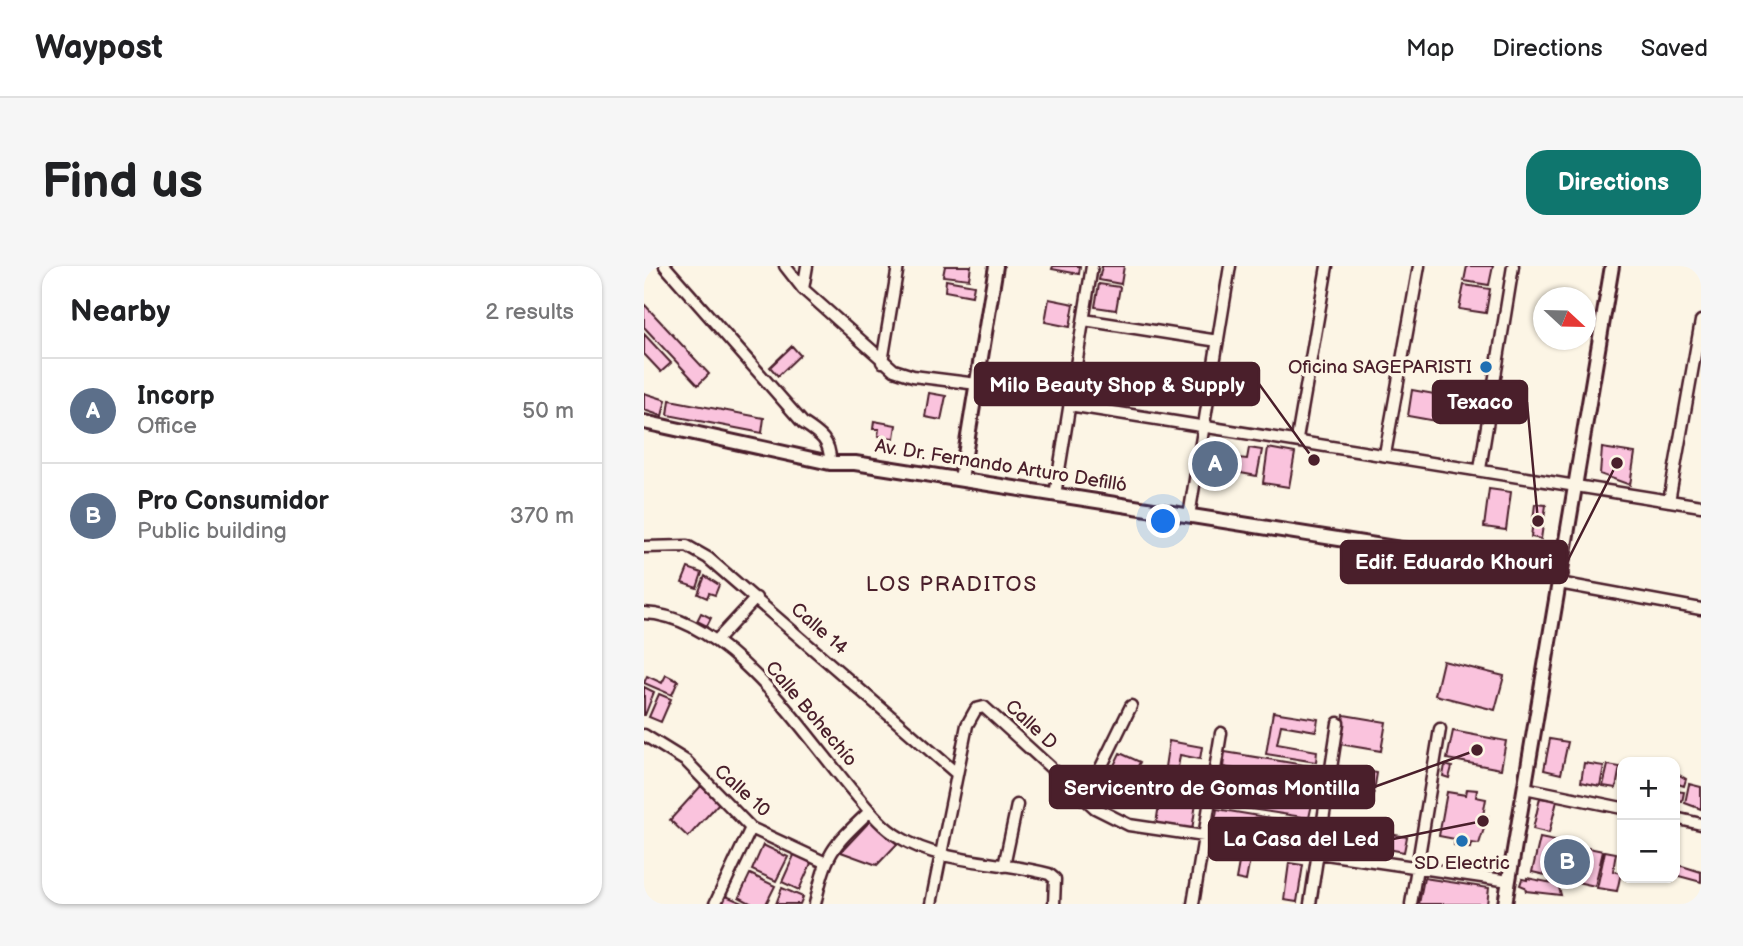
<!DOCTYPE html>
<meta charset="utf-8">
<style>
body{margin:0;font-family:"Balsamiq Sans",sans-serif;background:#f6f6f6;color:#202124}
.controls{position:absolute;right:21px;bottom:21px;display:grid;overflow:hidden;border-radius:14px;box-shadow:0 2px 5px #0004}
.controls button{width:63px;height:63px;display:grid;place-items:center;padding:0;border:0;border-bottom:2px solid #e0e0e0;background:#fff;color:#202124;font:35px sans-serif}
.compass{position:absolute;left:889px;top:21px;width:63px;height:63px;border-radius:50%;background:#fff;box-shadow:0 2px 5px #0004;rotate:112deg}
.you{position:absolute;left:520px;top:256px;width:24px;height:24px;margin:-18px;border:5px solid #fff;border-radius:50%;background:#1a73e8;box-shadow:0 0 0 10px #1a73e833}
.badge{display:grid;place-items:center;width:46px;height:46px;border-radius:50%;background:#0f766e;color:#fff;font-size:23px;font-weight:700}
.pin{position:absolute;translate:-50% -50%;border:4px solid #fff;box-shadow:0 2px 7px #0006}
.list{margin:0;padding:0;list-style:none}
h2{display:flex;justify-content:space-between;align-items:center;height:91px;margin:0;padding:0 28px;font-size:30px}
h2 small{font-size:23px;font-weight:400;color:#757577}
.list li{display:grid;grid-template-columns:46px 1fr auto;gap:21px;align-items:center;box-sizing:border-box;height:105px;padding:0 28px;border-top:2px solid #e0e0e0}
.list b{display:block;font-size:26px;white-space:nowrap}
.list p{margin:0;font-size:23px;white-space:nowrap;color:#757577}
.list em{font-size:23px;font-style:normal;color:#757577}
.map{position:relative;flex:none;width:1057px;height:638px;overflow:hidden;border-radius:21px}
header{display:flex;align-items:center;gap:42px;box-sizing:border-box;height:98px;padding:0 35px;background:#fff;border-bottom:2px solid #e0e0e0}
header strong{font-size:33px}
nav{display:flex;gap:38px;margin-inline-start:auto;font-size:24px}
.intro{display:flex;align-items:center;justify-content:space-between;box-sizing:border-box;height:168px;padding:0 42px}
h1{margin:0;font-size:49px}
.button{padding:18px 32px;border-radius:21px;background:#0f766e;color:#fff;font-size:24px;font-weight:700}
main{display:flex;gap:42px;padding:0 42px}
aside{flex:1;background:#fff;border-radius:21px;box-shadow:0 2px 5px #0004}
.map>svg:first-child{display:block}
.building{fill:#fac3dd;stroke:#4a1f2b;stroke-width:2}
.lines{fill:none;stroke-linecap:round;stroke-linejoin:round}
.minor-casing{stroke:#4a1f2b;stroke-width:15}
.tertiary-casing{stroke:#4a1f2b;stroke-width:18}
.minor{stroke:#fcf5e5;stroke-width:10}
.tertiary{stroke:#fcf5e5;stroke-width:12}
.poi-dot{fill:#1f6fb2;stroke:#fcf5e5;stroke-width:2.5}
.labels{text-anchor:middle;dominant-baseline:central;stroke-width:7;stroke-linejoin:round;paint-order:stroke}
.poi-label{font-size:19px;fill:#4a1f2b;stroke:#fcf5e5;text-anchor:end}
.street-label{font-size:19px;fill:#4a1f2b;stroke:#fcf5e5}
.neighbourhood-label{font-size:21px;letter-spacing:2px;fill:#4a1f2b;stroke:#fcf5e5}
.leader{fill:none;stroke:#4a1f2b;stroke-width:2.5}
.callout-dot{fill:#4a1f2b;stroke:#fcf5e5;stroke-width:2.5}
.callout{fill:#4a1f2b;stroke:#4a1f2b;stroke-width:2.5}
.callout-label{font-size:21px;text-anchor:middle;font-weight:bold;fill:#fff}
</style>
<header>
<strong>Waypost</strong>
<nav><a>Map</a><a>Directions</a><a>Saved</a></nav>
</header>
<div class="intro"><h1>Find us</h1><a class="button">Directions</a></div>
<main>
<aside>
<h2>Nearby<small>2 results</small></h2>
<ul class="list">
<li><span class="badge" style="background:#5c6f8a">A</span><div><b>Incorp</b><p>Office</p></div><em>50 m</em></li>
<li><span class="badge" style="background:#5c6f8a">B</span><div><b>Pro Consumidor</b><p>Public building</p></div><em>370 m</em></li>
</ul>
</aside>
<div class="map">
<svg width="1057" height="638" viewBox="0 0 1057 638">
<rect width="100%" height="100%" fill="#fcf5e5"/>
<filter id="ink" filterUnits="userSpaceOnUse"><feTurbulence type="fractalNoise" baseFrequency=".0143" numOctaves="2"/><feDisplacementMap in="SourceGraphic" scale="14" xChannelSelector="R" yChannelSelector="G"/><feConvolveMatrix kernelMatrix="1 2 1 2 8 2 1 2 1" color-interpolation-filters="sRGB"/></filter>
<g filter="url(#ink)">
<!-- building -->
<path class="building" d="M301 0H327L325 13 299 10Z
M409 0H436L435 8 408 3Z
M458 0H480L477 18 455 14Z
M823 0H849L845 19 820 15Z
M302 14 330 19 328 30 301 25Z
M455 18 476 21 472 44 451 41Z
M820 19 846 23 842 47 815 43Z
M405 33 430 38 426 61 401 56Z
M0 38 65 108 54 119 0 61Z
M0 68 27 97 17 106 0 88Z
M148 80 156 89 134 110 126 101Z
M768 124 796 129 792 155 764 150Z
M0 127 22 134 18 150 0 144Z
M285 127 302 130 297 154 281 151Z
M26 134 120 152 118 167 24 149Z
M230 155 252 159 250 172 234 170 235 163H229Z
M563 178 590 182 589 191 584 190 580 209 558 205Z
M605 182 618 184 613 210 591 206 594 192 603 193Z
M624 182 651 187 645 221 619 217Z
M958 182 991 187 986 219 956 208Z
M845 223 867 226 862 264 840 261Z
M891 238 902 239 897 273 887 271Z
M44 302 58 307 53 322 38 317Z
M61 310 75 319 71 329 65 327 63 332 54 328Z
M57 347 67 352 63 360 53 355Z
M799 395 860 410 851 444 791 429Z
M22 409 34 415 28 429 0 417 3 410 18 417Z
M0 421 10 426 1 449H0Z
M15 428 27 433 17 456 5 451Z
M629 446 674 453 672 465 637 459 633 478 673 485 672 496 622 488Z
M700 449 742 456 737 485 695 478Z
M809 465 862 475 857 503 803 493Z
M906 473 924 476 917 508 900 504Z
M525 475 558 481 556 493 536 489 534 502 521 501Z
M581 486 672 501 670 517 579 501Z
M476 487 496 496 485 519 465 510Z
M940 497 960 500 956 520 937 516Z
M801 499 808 501 805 512 799 510Z
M964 499 976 501 972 522 959 520Z
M693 500 733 507 728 537 688 530Z
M1032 507 1042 513 1040 520 1031 517Z
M1045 518 1057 521V543L1041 537Z
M57 520 75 537 44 571 26 554Z
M577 523 668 538 665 552 574 538Z
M823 523 833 524 832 531 842 533 839 549 844 550 835 578 827 577 826 582 810 579 811 573 795 570 803 526 822 529Z
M1031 525 1040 526 1038 536 1031 535Z
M516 532 552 537 548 564 512 558Z
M896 532 913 535 905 567 889 563Z
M573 543 663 558 659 576 570 562Z
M227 554 253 578 233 599 197 586Z
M746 568 763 571 760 586 744 583Z
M896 572 959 585 951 620 888 606Z
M119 579 144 591 132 615 108 604Z
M961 585 972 587 969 605 977 607 973 625 953 622Z
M597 586 607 588 602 615 592 613Z
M151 587 168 595 155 624 138 616Z
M645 597 659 599 653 636 640 634Z
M1038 600 1057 606V616L1031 609V601Z
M106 608 131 620 122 638H108L95 631Z
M780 612 845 622 843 638H775Z
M883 612 914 618 917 629 882 625 881 621 876 619 878 613 883 614Z
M138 622 159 631 156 638H132Z
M82 630 101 638H79Z"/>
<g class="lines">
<defs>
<path id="minor" d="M21 0 159 157C176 168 187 175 186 197
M141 0 159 23 250 104 269 110 333 118
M159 23 163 0
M440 54 574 75
M238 96 254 0
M425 139 1057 240
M653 173 683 0
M741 188 775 0
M836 203 869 0
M411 229 448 0
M1025 235 1057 55
M545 250 586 0
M0 281 43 280 64 292 312 507
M915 317 1057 343
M0 347C83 350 157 463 206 522 221 539 236 560 255 571 298 598 358 595 405 608L411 613 410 638
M73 374 112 332
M0 469 42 495 107 562 180 596
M881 522 978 542
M441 534 487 440
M1031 552 1057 558
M360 600 373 539
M71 638 107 562
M171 638C183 585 187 582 226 545
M287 638 323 459 332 443 340 441 451 542 485 559 865 615
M549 638 577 467
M666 638 694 457
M767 638 796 463"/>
<path id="tertiary" d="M0 156 186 197H211L917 308
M317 213 352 0
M861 638 968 0"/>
</defs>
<!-- minor casing -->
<use href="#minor" class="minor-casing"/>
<!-- tertiary casing -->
<use href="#tertiary" class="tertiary-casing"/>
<!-- minor -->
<use href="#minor" class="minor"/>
<!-- tertiary -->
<use href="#tertiary" class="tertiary"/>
</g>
</g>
<!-- markers -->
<g class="poi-dot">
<circle cx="842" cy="101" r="7"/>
<circle cx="818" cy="575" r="7"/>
</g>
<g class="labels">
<!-- poi labels -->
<g class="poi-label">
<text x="828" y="101">Oficina SAGEPARISTI</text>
<text x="818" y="597" text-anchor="middle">SD Electric</text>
</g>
<!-- street labels -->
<g class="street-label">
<text transform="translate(357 200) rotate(9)">Av. Dr. Fernando Arturo Defilló</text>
<text transform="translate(175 363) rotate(41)">Calle 14</text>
<text transform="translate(167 448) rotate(50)">Calle Bohechío</text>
<text transform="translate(387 459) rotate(43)">Calle D</text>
<text transform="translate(98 525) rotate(42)">Calle 10</text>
</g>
<!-- neighbourhood labels -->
<g class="neighbourhood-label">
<text x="308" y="318">LOS PRADITOS</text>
</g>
</g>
<!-- callouts -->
<path class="leader" d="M670 194L615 118M894 255L883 136M973 197L923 296M833 484L730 521M839 555L749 573"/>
<g class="callout-dot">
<circle cx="670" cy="194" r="7"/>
<circle cx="894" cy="255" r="7"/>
<circle cx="973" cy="197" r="7"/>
<circle cx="833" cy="484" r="7"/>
<circle cx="839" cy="555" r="7"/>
</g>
<g class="callout">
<rect x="331" y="97" width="284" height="42" rx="7"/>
<rect x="789" y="115" width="94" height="42" rx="7"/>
<rect x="697" y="275" width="226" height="42" rx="7"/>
<rect x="406" y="500" width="324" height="42" rx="7"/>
<rect x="565" y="552" width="184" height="42" rx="7"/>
</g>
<g class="callout-label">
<text x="473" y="126">Milo Beauty Shop &amp; Supply</text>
<text x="836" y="143">Texaco</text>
<text x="810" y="303">Edif. Eduardo Khouri</text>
<text x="568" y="529">Servicentro de Gomas Montilla</text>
<text x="657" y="580">La Casa del Led</text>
</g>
</svg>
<div class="controls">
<button>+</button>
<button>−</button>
</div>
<svg class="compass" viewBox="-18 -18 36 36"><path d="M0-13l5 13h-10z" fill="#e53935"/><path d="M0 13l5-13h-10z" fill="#757577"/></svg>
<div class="you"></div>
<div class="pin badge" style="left:571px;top:198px;background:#5c6f8a">A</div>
<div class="pin badge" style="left:923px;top:596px;background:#5c6f8a">B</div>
</div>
</main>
